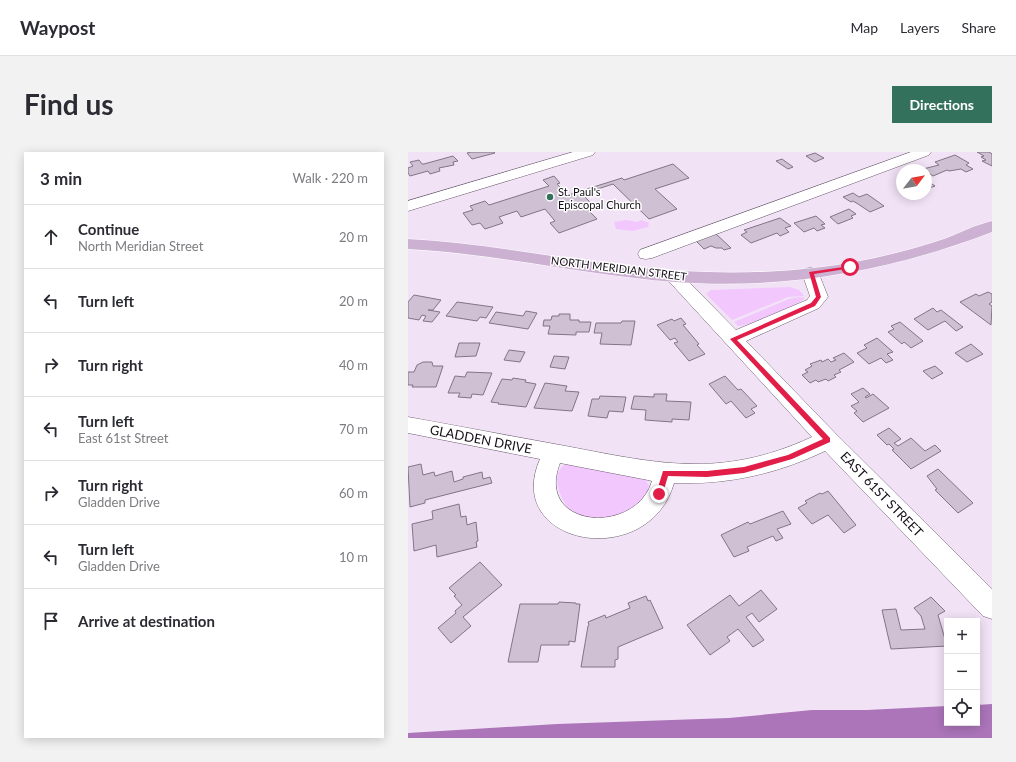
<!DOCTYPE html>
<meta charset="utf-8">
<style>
body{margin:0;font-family:Lato,sans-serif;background:#f2f2f3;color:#2b2b33}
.controls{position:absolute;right:12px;bottom:12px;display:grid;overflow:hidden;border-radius:0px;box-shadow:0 2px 10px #0003}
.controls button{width:36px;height:36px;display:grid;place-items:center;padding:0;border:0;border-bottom:1px solid #e1e1e2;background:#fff;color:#2b2b33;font:20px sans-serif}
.compass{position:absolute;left:488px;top:12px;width:36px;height:36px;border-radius:50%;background:#fff;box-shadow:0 2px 10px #0003;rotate:59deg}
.stop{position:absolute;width:12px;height:12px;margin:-9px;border:3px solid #e11d48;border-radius:50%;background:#fff}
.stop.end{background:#e11d48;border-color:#fff;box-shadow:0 1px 4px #0008}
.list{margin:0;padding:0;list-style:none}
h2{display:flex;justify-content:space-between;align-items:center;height:52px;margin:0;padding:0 16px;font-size:17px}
h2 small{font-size:13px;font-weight:400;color:#7c7c81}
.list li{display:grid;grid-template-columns:26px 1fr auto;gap:12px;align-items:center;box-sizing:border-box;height:64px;padding:0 16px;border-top:1px solid #e1e1e2}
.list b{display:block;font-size:15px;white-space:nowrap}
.list p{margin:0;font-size:13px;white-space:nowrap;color:#7c7c81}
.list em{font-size:13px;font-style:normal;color:#7c7c81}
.icon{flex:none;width:22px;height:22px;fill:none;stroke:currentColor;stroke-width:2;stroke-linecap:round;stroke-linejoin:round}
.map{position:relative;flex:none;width:584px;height:586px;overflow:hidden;border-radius:0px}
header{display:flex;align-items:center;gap:24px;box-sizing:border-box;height:56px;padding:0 20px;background:#fff;border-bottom:1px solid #e1e1e2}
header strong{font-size:19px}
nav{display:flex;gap:22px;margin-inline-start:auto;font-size:14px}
.intro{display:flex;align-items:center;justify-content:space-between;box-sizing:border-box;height:96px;padding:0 24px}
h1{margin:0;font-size:28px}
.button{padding:10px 18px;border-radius:0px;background:#34715d;color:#fff;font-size:14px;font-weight:700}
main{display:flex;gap:24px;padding:0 24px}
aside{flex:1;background:#fff;border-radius:0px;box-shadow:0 2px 10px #0003}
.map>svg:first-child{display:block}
.green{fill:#f2c7fe}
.water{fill:#ac75ba}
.building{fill:#cfc1d3;stroke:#827586}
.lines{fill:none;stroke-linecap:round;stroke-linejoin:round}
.minor-casing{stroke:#6b5e6f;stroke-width:1}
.major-casing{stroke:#fff;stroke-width:1}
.minor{fill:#fff;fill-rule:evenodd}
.major{fill:#ccb1d3;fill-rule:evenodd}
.route{fill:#e11d48}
.poi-dot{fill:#34715d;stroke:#fff;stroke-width:1.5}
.labels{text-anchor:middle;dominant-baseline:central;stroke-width:3;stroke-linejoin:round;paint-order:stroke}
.far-poi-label{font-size:11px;fill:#151017;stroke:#fff;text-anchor:start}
.far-street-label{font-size:11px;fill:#151017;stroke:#fff}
.street-label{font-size:13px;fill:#151017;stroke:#fff}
</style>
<header>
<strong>Waypost</strong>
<nav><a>Map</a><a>Layers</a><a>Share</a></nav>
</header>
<div class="intro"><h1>Find us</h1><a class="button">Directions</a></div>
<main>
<aside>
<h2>3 min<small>Walk · 220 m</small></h2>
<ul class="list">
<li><svg class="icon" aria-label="ahead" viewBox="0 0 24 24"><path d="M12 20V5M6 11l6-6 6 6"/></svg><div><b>Continue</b><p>North Meridian Street</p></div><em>20 m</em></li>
<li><svg class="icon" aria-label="left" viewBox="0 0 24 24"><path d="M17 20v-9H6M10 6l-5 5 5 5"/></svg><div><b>Turn left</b></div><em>20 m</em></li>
<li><svg class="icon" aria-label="right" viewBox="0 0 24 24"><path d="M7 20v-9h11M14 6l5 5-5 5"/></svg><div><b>Turn right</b></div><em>40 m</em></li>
<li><svg class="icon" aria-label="left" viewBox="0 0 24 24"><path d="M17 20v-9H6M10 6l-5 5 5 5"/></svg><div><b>Turn left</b><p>East 61st Street</p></div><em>70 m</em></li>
<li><svg class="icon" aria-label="right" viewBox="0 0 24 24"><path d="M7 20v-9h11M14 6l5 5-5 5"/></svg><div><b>Turn right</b><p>Gladden Drive</p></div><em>60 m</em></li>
<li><svg class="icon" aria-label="left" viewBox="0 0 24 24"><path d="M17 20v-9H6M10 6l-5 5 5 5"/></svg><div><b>Turn left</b><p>Gladden Drive</p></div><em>10 m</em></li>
<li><svg class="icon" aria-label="arrive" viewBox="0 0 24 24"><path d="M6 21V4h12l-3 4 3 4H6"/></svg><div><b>Arrive at destination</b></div></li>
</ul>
</aside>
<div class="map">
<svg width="584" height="586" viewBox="0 0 584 586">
<rect width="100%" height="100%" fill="#f2e2f6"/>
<!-- green -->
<path class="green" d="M218 68 229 70 233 68 241 71 240 75 225 79 208 77 206 70Z
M382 135 391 138 396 144 380 145 324 168 298 142 303 138Z
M391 145 397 146C391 153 340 174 330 174L326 170 381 147Z
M161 311 236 325 241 334C239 345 230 351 222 357 208 368 185 370 169 363 153 355 138 317 161 311Z"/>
<!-- water -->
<path class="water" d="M584 552V586H0V581L149 572 321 566 404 558H459L539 554V571H569V553Z"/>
<!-- building -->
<path class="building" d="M63 0H86L87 1 64 7 59 1Z
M569 0H581L584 2V14L574 9 578 8 573 5 576 4Z
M407 1 416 6 407 10 398 4Z
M547 3 561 11 558 13 565 17 558 20 553 17 541 19 539 18 525 24 515 17 531 13 527 10Z
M45 4 50 9 45 10 46 13 31 16 32 19 22 22 20 19 2 24 0 21V16L5 14 2 10 11 8 14 12H16Z
M374 7 385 15 380 17 368 9Z
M265 12 281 26 247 37 269 57 241 67 205 32 174 42 186 54 178 56 189 67 151 81 142 71 147 69 137 57 113 65 109 59 91 65 95 71 77 77 72 71 64 73 55 61 65 58 62 54 77 49 81 53 141 34 135 28 146 24 152 31 149 32 160 43 214 26 216 28Z
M518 28 527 34 518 37Z
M445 41 451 45 459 42 476 54 462 60 450 52 445 49 443 50 435 45Z
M441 57 448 62 443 64 445 66 430 72 422 65Z
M408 64 417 72 413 73 417 76 409 79 406 76 396 80 386 71Z
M372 66 383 74 377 76 381 80 372 84 369 81 343 91 333 83 339 80 336 78Z
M307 81 323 96 316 98 314 96H308L303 94 296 97 287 88Z
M580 140 584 142V150L581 152 584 154 583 173 552 150 568 142 571 144Z
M6 143 33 148 25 158H20L32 160 24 170 15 169 18 164 14 163 11 168 0 166V150Z
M49 150 85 155 78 166 72 165 69 169 38 164Z
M525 156 529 160 533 158 555 175 548 179 537 169 520 178 506 167Z
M118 159 129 161 120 177 81 171 88 160 115 164Z
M151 162H162V168H171V170H183L181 180H168V183L140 182 142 174H135L136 168H143L144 164H151Z
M273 166 278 172 275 173 291 192 289 193 297 202 281 209 266 191 270 190 267 186 262 188 249 173 264 167 266 169Z
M214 169H227L223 193 192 192 194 181H186L188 171H213Z
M492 170 515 189 503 196 496 190 494 192 480 180 486 177 483 174Z
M469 186 485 200 479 202 485 208 478 211 473 206 461 212 449 201 459 196 456 193Z
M51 191H72L68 204 47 205Z
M563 192 575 202 559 210 547 201Z
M101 198 117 200 112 210 96 208Z
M436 201 446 210 431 218 433 220 426 223 428 225 420 229 418 227 410 230 408 228 402 231 394 223 400 220 397 218 404 214 402 212 413 208 414 210 420 207 423 210 428 208 425 206Z
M146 204 161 205 157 217 142 215Z
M15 210H24L25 214H35L28 235H4L5 233H0V220H6L9 213Z
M527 214 535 221 524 227 515 219Z
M59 220 84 221 75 243 64 242 63 246 50 245 52 241H40L47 224 57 225Z
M317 224 330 238 333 237 349 254 343 257 347 261 338 266 323 249 318 252 301 232Z
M105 226 118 228 117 230 128 232 118 255 90 252 91 251 83 250 94 227 104 228Z
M137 231 159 234 157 239 171 240 164 259 126 256Z
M455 236 462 242 457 245 458 246 465 242 481 256 455 270 446 261 449 259 443 254 451 250 443 242Z
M246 242H259L258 249 283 250 281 268 264 267V270L237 268 238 258 223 257 226 244 246 245Z
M192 244 218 245 215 260 201 259 199 266 180 264 184 247H191Z
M481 276 493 287 486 291 490 294 503 286 517 299 527 293 533 299 503 317 484 298 486 297 481 292 479 293 469 283Z
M13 312 15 323 26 320 27 324 44 319 46 330 55 327V325L74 320 75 327 82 325 84 331 17 348V351L2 355 0 315Z
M530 317 565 351 550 361 527 338 529 337 519 324Z
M420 339 448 373 436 381 420 363 404 372 390 356 399 351 397 349 412 341 414 342Z
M51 352 53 365 58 364 59 373 68 370 70 389 68 390 69 395 29 405 28 393 6 399 4 372 25 367 24 359Z
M375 359 383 372 369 377 375 386 368 389 365 384 339 395 341 399 326 405 313 383 340 370 342 372Z
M72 410 94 433 55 465 63 474 43 491 30 476 48 461 47 459 54 453 46 444 48 443 41 436Z
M353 438 369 457 351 470 344 461 338 465 356 488 345 495 330 477 319 485 322 489 302 503 279 473 322 443 331 454Z
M238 444 240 449 242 448 255 476 210 495V507L207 508V515H173L180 474 181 473 180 470 197 463 198 466 222 456 220 451Z
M523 445 537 459 530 463 539 494 483 497 474 458 488 457 493 478 517 477 513 464 506 456Z
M151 450 168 451V452H172L167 490 161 489V493H133L130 510H100L112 452H150Z"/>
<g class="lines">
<defs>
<path id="minor" d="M165 0H187L185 3 0 59V49Z
M503 0H523L521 3 244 106 238 107 232 106 230 102 232 98Z
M403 116 409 117 420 145 411 156 338 189 428 282 584 437V467L575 464 417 299C369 322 319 333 266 331 241 420 94 394 132 307L0 281V265C51 274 101 284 152 293 248 311 311 328 404 285L256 124 259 120 265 119 271 120 328 178 399 148 402 144 394 121 397 117ZM152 311 240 328 244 329C228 384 126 377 152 311Z"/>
<path id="major" d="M584 69V80C483 119 376 138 267 130 178 123 90 102 0 97V87C75 91 148 106 222 115 283 121 345 123 406 116 450 111 494 101 536 87 552 81 567 73 584 69Z"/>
</defs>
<!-- minor casing -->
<use href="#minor" class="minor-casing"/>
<!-- major casing -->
<use href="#major" class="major-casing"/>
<!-- minor -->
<use href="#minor" class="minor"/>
<!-- major -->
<use href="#major" class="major"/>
</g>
<!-- route -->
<path class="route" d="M442 114 445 115 444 116 406 122 413 145 407 154 329 188 422 286V290L384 307 336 321 299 325 260 324 254 344H249L248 342 255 319H299L336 315 380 303 415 287 322 187 403 151 408 145 401 120Z"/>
<!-- markers -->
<circle class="poi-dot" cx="142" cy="45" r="4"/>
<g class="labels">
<!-- far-poi labels -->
<g class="far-poi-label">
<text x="150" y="39">St. Paul's<tspan x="150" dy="13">Episcopal Church</tspan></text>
</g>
<!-- far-street labels -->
<g class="far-street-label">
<text transform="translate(211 116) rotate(7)">NORTH MERIDIAN STREET</text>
</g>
<!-- street labels -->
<g class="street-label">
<text transform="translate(73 287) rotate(11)">GLADDEN DRIVE</text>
<text transform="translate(474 342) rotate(46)">EAST 61ST STREET</text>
</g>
</g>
</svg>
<div class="controls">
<button>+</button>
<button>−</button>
<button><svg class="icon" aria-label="locate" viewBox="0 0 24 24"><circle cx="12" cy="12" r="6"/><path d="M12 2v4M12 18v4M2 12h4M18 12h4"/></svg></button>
</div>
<svg class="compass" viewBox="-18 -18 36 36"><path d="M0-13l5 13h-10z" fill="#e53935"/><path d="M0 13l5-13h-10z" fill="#7c7c81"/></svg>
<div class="stop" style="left:442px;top:115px"></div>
<div class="stop end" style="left:251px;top:342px"></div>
</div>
</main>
